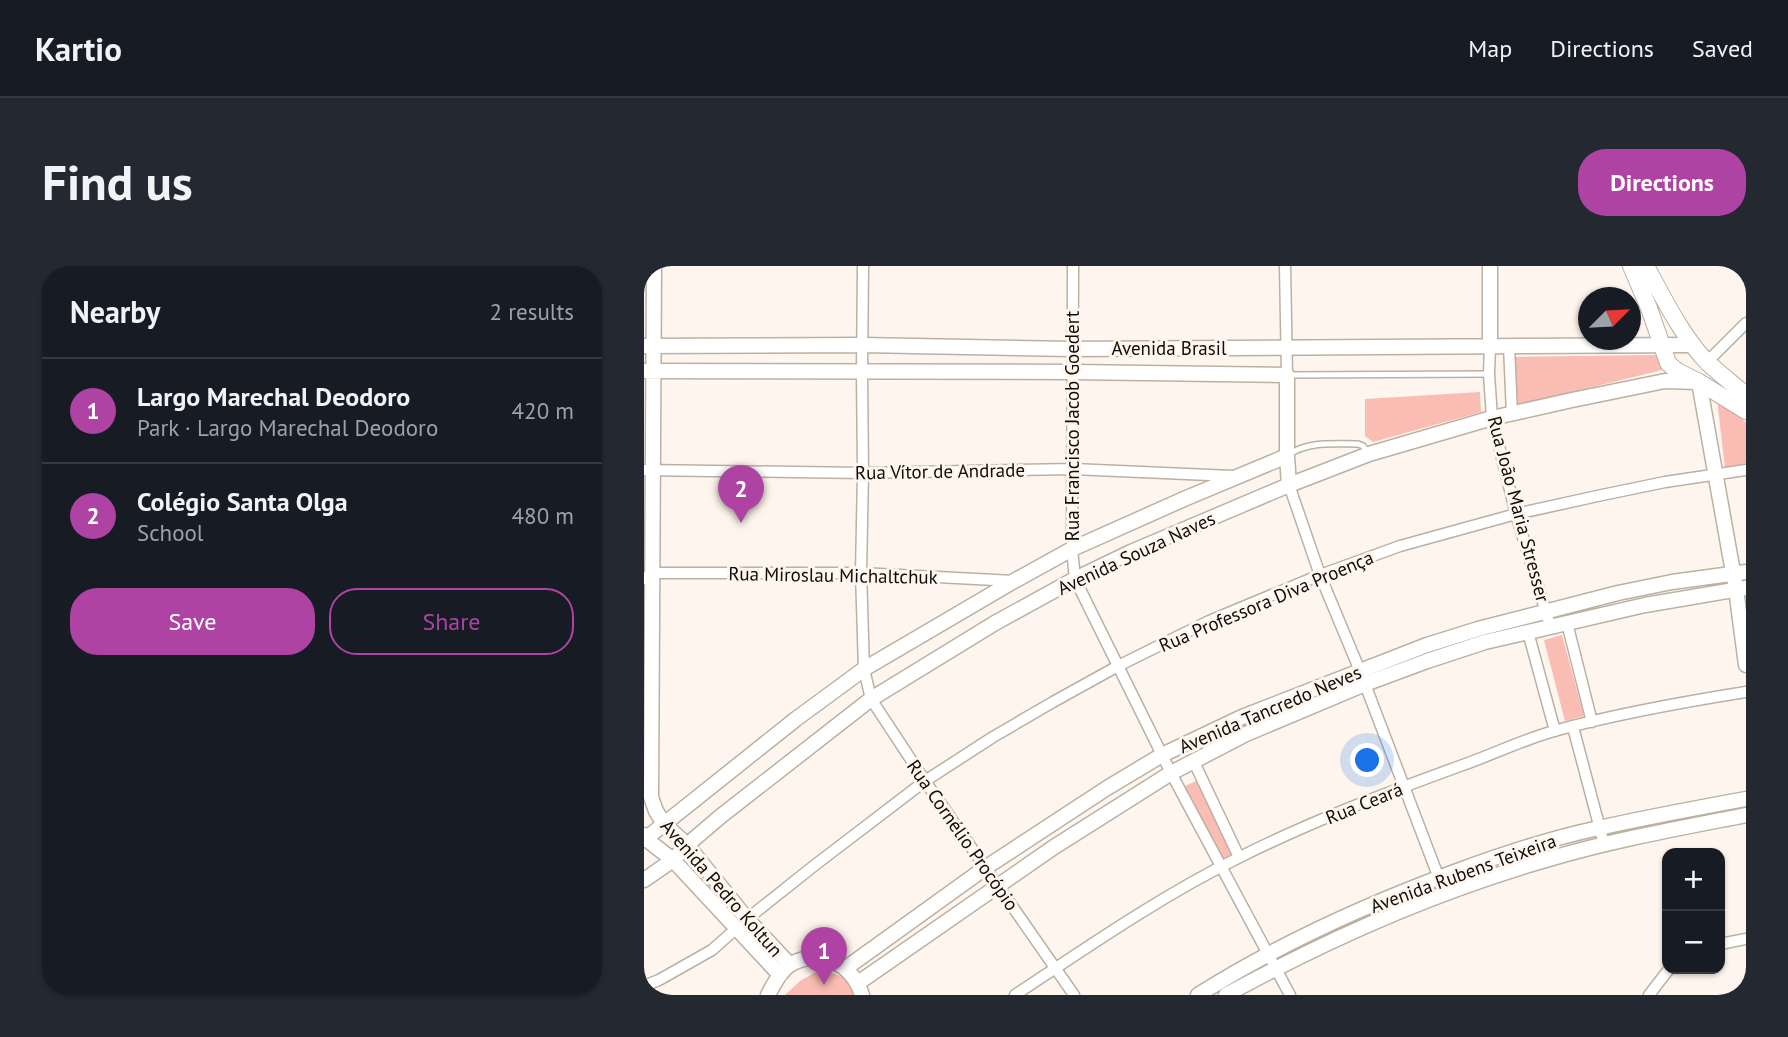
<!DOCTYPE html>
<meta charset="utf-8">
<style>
body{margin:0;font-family:"PT Sans",sans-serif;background:#242831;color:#f1f3f6}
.controls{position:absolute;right:21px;bottom:21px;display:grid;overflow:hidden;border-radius:14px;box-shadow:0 2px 5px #0004}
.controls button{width:63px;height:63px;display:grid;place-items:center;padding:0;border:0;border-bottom:2px solid #363941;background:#171b24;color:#f1f3f6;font:35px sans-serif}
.compass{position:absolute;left:934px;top:21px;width:63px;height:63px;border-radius:50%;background:#171b24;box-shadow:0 2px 5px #0004;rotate:66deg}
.you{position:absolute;left:724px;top:495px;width:24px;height:24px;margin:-18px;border:5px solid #fff;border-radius:50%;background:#1a73e8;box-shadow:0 0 0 10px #1a73e833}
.badge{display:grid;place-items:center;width:46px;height:46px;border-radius:50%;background:#ae43a4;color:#fff;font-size:23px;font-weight:700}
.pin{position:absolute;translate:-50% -58px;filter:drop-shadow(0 2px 4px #0008)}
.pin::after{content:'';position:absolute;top:37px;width:24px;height:21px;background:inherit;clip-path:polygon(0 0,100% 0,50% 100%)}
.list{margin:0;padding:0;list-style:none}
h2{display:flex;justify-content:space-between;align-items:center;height:91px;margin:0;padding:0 28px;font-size:30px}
h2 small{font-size:23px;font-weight:400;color:#9ea1a6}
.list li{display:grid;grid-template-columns:46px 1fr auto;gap:21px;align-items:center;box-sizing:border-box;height:105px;padding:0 28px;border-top:2px solid #363941}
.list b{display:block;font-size:26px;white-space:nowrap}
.list p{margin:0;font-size:23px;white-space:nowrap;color:#9ea1a6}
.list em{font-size:23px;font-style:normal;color:#9ea1a6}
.actions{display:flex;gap:14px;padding:21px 28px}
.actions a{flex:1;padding:16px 0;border:2px solid #ae43a4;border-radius:28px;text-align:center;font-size:24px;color:#ae43a4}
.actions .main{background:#ae43a4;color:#fff}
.map{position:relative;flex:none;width:1102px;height:729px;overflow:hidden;border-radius:28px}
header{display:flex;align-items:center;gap:42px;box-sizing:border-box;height:98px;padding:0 35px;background:#171b24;border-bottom:2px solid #363941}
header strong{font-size:33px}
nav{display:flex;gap:38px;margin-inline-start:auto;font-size:24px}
.intro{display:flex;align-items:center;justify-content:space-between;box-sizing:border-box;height:168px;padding:0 42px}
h1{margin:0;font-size:49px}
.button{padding:18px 32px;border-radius:28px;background:#ae43a4;color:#fff;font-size:24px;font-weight:700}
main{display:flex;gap:42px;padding:0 42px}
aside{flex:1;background:#171b24;border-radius:28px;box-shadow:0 2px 5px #0004}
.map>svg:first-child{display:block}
.green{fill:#f9bdb3}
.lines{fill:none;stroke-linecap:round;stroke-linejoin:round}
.service-casing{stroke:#bcb0a3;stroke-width:8}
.minor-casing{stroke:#bcb0a3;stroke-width:13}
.tertiary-casing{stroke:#bcb0a3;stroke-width:17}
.secondary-casing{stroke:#bcb0a3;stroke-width:18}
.service{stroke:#fff;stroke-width:5}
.minor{stroke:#fff;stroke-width:10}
.tertiary{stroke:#fff;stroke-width:14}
.secondary{stroke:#fff;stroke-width:16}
.labels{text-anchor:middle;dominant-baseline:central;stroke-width:6;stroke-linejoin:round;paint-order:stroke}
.street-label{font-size:19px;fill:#100c07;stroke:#fef6ee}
</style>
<header>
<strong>Kartio</strong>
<nav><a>Map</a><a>Directions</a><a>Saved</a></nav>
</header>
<div class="intro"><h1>Find us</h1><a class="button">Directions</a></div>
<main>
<aside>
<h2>Nearby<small>2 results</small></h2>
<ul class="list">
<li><span class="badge">1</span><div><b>Largo Marechal Deodoro</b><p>Park · Largo Marechal Deodoro</p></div><em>420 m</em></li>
<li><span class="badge">2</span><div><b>Colégio Santa Olga</b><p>School</p></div><em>480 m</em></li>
</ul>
<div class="actions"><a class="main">Save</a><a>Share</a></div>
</aside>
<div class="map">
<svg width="1102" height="729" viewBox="0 0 1102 729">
<rect width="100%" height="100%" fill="#fef6ee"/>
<!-- green -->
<path class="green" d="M1012 89 1018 104 872 140 870 91Z
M836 126 837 146 729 176 721 170V133Z
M1073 133 1102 156V199L1081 202Z
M918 369 940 450 921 455 900 374Z
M552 515 588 588 578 593 541 520Z
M172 706C195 707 201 709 213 729H141L156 715Z"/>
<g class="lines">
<defs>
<path id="service" d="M645 109 845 108
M644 189C665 175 689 178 714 178L719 180 723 186"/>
<path id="minor" d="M219 0 218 106 219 207 217 307 220 403 227 433 281 515 430 729
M429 0 428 283 431 313 527 507 646 729
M641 0 643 109
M846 80 845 108 848 152 872 248 904 353
M865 80 868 148
M1063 96 1102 57
M0 204 219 207 429 203 588 210
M645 219 676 309 716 405 801 628
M0 313 8 307H217L370 315
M923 357 948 456
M884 366 911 465
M929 461 960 578
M549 494 595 591
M1076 678 1102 673
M0 720 15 714 68 684 103 653 171 599 281 515 349 471 409 436 474 400 565 355 676 309 756 280 872 248 958 229 1021 216 1102 204
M371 729C445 680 517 630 596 591 668 555 742 527 816 500 848 489 878 474 910 465 972 448 1039 436 1102 426
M1005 729 1025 703"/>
<path id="tertiary" d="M10 0 7 531 12 545 20 558 43 579 103 653 146 699
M0 80 218 79 428 83 1049 79
M846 80V0
M0 105 428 106 643 109V190L645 219
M1055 116 1092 323 1102 399
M0 569 2 573 29 594 136 709
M0 574 152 453 220 403 370 315 428 283 540 233 643 190
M0 614 29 594 43 579 77 550 227 433 351 357 431 313 487 286 645 219 725 188 848 152 928 134 1021 115 1054 116
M202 702 341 602 463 522 518 489 598 451 783 379 834 363 974 327 1028 316 1102 306
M214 717 410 581 527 507 602 468 721 418 783 395 841 376 1001 339 1102 322
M124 729C129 719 137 704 147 698 178 682 208 698 218 729
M554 729C635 678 723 638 813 605 859 588 907 572 955 562 1004 551 1053 542 1102 533
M582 729C684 673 793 625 905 593 969 574 1036 562 1102 549"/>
<path id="secondary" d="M987 0 1005 42 1024 97 1033 105 1055 116 1102 145
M1002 0C1019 31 1039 72 1064 97 1076 108 1089 118 1102 129"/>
</defs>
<!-- service casing -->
<use href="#service" class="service-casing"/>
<!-- minor casing -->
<use href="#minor" class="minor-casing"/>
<!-- tertiary casing -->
<use href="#tertiary" class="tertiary-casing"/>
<!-- secondary casing -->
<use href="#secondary" class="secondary-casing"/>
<!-- service -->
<use href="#service" class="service"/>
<!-- minor -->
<use href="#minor" class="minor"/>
<!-- tertiary -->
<use href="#tertiary" class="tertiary"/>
<!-- secondary -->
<use href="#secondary" class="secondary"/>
</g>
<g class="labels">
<!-- street labels -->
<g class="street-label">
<text x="525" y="82">Avenida Brasil</text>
<text transform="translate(428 160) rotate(-90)">Rua Francisco Jacob Goedert</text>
<text transform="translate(296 205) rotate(-1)">Rua Vítor de Andrade</text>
<text transform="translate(875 243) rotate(75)">Rua João Maria Stresser</text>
<text transform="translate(492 287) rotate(-25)">Avenida Souza Naves</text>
<text transform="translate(189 309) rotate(1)">Rua Miroslau Michaltchuk</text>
<text transform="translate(622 335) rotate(-23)">Rua Professora Diva Proença</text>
<text transform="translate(626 443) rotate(-23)">Avenida Tancredo Neves</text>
<text transform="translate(720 537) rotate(-22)">Rua Ceará</text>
<text transform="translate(319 569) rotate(55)">Rua Cornélio Procópio</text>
<text transform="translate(819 607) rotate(-20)">Avenida Rubens Teixeira</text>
<text transform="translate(78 622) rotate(49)">Avenida Pedro Koltun</text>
</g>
</g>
</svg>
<div class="controls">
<button>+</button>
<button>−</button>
</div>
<svg class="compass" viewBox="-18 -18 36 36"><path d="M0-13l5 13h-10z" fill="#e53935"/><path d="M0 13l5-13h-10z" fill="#9ea1a6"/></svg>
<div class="you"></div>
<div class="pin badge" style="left:180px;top:719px">1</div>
<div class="pin badge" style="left:97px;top:257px">2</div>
</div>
</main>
